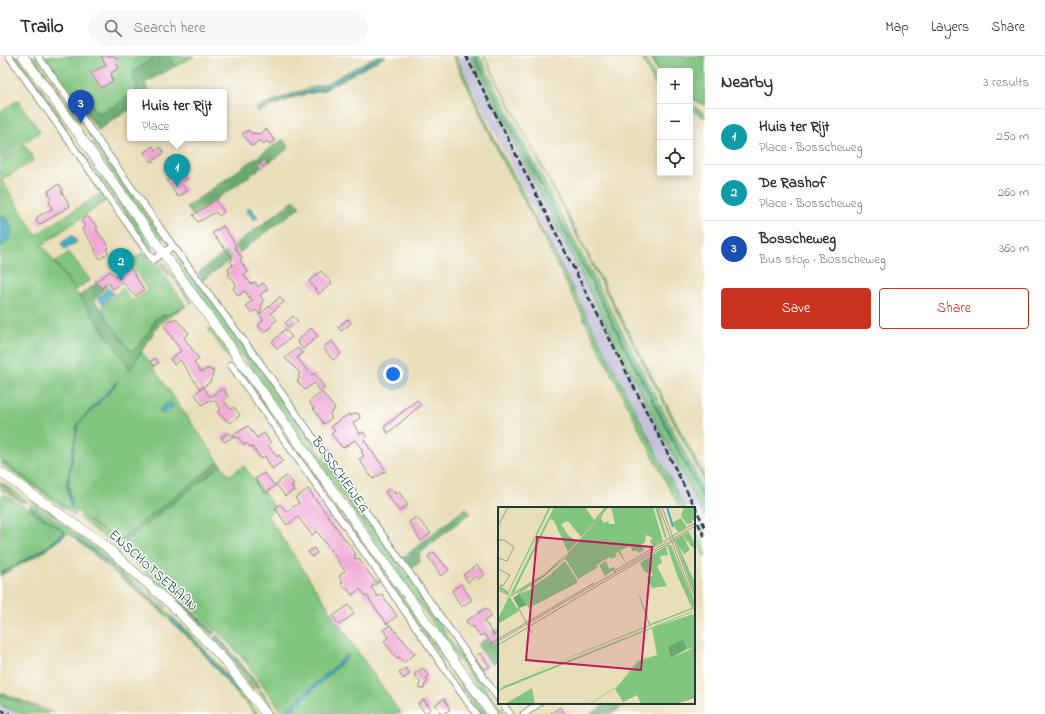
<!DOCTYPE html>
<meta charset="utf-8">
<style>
body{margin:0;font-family:"Indie Flower",sans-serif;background:#f7f7f7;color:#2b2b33}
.controls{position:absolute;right:12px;top:12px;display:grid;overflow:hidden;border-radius:4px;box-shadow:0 2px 10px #0003}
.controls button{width:36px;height:36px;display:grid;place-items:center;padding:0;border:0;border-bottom:1px solid #e1e1e2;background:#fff;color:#2b2b33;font:20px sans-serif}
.you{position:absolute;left:393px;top:318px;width:14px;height:14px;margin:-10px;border:3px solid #fff;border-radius:50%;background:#1a73e8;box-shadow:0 0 0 6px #1a73e833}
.badge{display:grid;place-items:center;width:26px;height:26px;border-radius:50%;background:#c8321e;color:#fff;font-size:13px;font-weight:700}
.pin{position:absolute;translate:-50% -33px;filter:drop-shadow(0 1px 2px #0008)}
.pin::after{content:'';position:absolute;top:21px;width:14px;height:12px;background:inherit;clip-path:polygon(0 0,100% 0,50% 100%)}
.popup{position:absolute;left:127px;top:33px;width:100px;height:52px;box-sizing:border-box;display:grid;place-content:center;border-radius:4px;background:#fff;filter:drop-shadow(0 1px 3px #0005);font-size:13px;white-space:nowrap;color:#7c7c81}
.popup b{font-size:15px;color:#2b2b33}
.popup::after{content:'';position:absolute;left:50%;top:100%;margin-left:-8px;border:8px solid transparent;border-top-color:#fff}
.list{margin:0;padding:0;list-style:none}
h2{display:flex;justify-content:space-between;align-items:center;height:52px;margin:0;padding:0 16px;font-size:17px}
h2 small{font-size:13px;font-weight:400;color:#7c7c81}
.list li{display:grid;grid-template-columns:26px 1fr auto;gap:12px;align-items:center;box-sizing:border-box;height:56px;padding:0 16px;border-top:1px solid #e1e1e2}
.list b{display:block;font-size:15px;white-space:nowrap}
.list p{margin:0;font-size:13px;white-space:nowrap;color:#7c7c81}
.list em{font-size:13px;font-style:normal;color:#7c7c81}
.actions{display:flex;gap:8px;padding:12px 16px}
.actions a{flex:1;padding:9px 0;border:1px solid #c8321e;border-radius:4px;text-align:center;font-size:14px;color:#c8321e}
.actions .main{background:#c8321e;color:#fff}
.icon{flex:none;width:22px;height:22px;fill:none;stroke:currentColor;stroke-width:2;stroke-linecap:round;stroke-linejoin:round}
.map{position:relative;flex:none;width:705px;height:658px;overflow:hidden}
header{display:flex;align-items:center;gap:24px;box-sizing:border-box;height:56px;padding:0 20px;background:#fff;border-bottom:1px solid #e1e1e2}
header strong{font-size:19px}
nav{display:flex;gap:22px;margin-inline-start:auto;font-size:14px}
.search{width:280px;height:36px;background:#f7f7f7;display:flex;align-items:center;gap:10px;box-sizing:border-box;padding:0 14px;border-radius:22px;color:#7c7c81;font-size:15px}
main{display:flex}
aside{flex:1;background:#fff}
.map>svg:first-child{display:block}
.industrial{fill:#c6c0d9}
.green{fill:#81c57f;stroke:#50815a;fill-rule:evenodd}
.forest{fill:#68aa6e;stroke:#447451}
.water{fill:#46acc5;stroke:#32747c}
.building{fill:#efa5d4}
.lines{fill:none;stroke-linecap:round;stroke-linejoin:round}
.street-casing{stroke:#848e77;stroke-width:8}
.secondary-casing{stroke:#848e77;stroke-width:10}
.street{stroke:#fff;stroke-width:6}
.secondary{stroke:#fff;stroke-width:9}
.rail{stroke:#1f3d34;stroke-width:2.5;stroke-dasharray:6 3;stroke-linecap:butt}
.labels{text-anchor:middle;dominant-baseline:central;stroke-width:3;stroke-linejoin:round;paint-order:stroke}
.street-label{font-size:14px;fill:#1f3d34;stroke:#fff}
.inset-river{fill:none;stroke:#46acc5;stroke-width:2}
.inset-road{fill:none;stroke:#989e84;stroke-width:1}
.view{fill:#c2185b;fill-opacity:0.15;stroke:#c2185b;stroke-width:2}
.inset-edge{fill:none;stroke:#1f3d34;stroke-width:2}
</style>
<header>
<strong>Trailo</strong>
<div class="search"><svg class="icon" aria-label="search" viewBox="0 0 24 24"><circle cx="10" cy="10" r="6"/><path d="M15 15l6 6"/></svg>Search here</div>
<nav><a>Map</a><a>Layers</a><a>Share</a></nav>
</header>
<main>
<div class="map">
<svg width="705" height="658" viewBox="0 0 705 658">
<rect width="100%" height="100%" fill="#fff"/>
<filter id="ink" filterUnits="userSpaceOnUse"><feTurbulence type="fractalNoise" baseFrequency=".025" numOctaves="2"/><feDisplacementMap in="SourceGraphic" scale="8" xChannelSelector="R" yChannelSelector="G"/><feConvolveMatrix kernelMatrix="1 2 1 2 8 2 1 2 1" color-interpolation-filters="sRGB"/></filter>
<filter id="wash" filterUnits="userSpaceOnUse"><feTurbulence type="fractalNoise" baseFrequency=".012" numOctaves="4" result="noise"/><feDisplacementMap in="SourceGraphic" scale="16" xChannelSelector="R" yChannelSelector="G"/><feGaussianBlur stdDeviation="0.9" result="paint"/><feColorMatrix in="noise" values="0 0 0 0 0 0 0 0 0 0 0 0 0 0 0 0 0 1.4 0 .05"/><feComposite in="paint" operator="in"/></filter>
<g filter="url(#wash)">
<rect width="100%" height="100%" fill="#e9deba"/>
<!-- industrial -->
<path class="industrial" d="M456 0H470L476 10 575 206 581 216 584 224 705 462V491L694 470V452H685L676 435Z
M0 649 22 658H0Z"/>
<!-- green -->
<path class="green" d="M11 0H18L57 55 66 72 62 74Z
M28 0H34L72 54 82 64 79 66 65 52Z
M45 0H128L132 2 135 0 153 1 152 3 133 16 132 20 137 30V34L130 36V39L115 50 98 58 85 39 76 43Z
M170 0H194L176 10Z
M376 0H380L321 32 297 38 258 53 297 39 322 34 383 0H386L323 35 298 40 258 56 256 52 296 36 327 27Z
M453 0H456L494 83 524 138 527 148 550 188 685 452H680L668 430 537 169 501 102Z
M470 0H474L705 447V462Z
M475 0H479L696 418 705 435V444Z
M484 0 697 406 705 422V427Z
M641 0H644C647 7 660 28 660 32L654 27Z
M650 0 658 13 652 0H705V50L690 41V15H660V21Z
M18 44 40 76 0 102V56Z
M690 48 705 58V62L690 53Z
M96 83 101 94 164 183 160 186 101 102 92 86Z
M25 89 34 104 3 123 0 118V104Z
M79 92 95 108 154 191 150 193Z
M0 121 36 179 101 137 107 144 42 189 130 312 142 296 219 406 118 485 75 454V460L0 407V404L68 452 0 403V192L9 183 2 159H0ZM118 326 105 341 78 367 68 427 71 444 70 453 67 427 78 367Z
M69 196 90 224 76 234 55 206Z
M143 196 156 208 186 250 155 263 149 276 135 293 130 294 111 270 101 251 123 232 131 245 148 235 130 206Z
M173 197 209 241 301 370 295 374 171 200Z
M164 207 192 245 191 248 173 221 166 217 160 208Z
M211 272 278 365 277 368H276L208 273Z
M302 372 350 440 345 444 296 376Z
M289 381 487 658H480L360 483 287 383Z
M221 409 229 420 244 410 275 452 267 459 356 593 401 658H287L348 600 347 599 283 657 245 605 223 581 122 488Z
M0 426 28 445 26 447 23 445 21 446 0 432 22 445 0 429Z
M4 438 45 464 28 452 32 448 97 492 191 578 242 636 239 638 242 642 245 640 258 658H254L244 643 242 644 237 638 238 636 212 605 181 572 68 477 42 497 0 520V518L33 500 0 517V443ZM30 451 64 475 65 476 60 483 36 498 56 485 64 476ZM78 483 96 496 163 555 162 556Z
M351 441 413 528 461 600 506 658H497L346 445Z
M33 443 93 485 167 552 93 485 31 445Z
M82 460 112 482 109 485 79 462Z
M694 470 705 491V501L694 479Z
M114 486 142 509 143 510 141 513 113 488Z
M147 514 214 577 212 579 144 516Z
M216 580 259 631 257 633 214 582Z
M213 583 254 633H252L212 585Z
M260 634 263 637 278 658H275L259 635Z
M0 636 56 658 0 638Z
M0 639 49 658H22L0 649Z"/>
<!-- forest -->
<path class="forest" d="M152 0H170L176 10 145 27 149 36H134L137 34V30L132 20 133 16 152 3Z
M84 39 98 58 115 50 130 39V53L98 74 76 43Z
M283 83 289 92 193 160 186 151Z
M294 144 300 151 203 224 198 217Z
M103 223 107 230 94 244 130 294 135 293 149 276 155 263 186 250 160 267 130 313 79 240Z
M219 406 221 409 122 488 118 485Z
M466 452 470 457 419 498 420 506 410 514 401 503Z
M499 573V604L492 608 477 589Z
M608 647H628L611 658H590Z"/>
<!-- water -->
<path class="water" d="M380 0H383L322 34 297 39 257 53 297 38 321 32Z
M474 0 705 444V447Z
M250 151 258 161 254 164 246 154Z
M0 159 9 165 12 175 9 183 0 192Z
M72 179 77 186 65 194 61 187Z
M108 232 114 237 103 248 97 243Z
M118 325 105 341 78 367 68 427 73 452 71 453 67 427 78 367Z
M170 346 174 350 162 358 159 354Z
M30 451 66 477 47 492 0 518 47 491 64 476Z
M74 481 96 496 163 555 95 496Z
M160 525 215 577H214Z
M171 562 206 598 238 637 237 638 197 590 169 564Z
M217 579 260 631 216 580Z
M347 599 349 600 287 658H282Z"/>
<g id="blocks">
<!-- building -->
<path class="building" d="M101 0H115L118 4 115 6 119 12 112 16 111 21 113 25 101 32 91 17 106 9Z
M266 73 275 85 270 88 267 85 263 88 260 84 252 90 242 78 248 74 251 77 260 78Z
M153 90 156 95 160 91 164 97 151 106 144 96Z
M266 102 269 107 263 111 260 107Z
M181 115 187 123 181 127 187 135 178 141 167 125Z
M59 128 63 134 61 135 70 150 39 169 37 165V161L52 153 49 145 51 141 48 135Z
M216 144 224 156 219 160 216 156 198 166 193 159Z
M87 160 98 172 96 173 109 191 106 193 108 197 100 203 94 194 96 193 82 173 85 171 81 164Z
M223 170 236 189 234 190 242 202 240 204 248 216 244 219 251 228 255 226 258 231 263 227 268 233 260 239 263 244 260 258 280 241 284 246 271 257 277 264 271 269 270 273 263 276 259 271V268L263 264 256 254 251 257 245 250 252 245 245 235 238 240 233 232 236 230 235 226 228 218 230 217 228 213 233 209 230 205 233 203 212 177Z
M130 211 144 234 135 240 123 226 113 233 108 226 102 232 95 226 110 215 115 221Z
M321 215 332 227 319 238 309 225Z
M293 260 298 265 289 272 285 267Z
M175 262 189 277 184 281 185 283 199 303 194 307 201 316 207 313 214 315 210 326 200 333 180 304 174 309 170 303 181 295 163 268 171 263 172 265Z
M348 263 351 267 341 275 338 271Z
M311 272 318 280 303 293 297 285Z
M285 273 292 281 277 293 272 286Z
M332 285 341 298 333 304 323 291Z
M298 292 302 297 297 302 312 319 314 317 325 332 320 335 314 327 305 334 297 325 300 322 298 319 300 317 285 302Z
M155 302 159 307 154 310 151 305Z
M203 331 210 341 222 333 225 335 228 341 223 344 231 353 234 351 240 359 230 367 217 356 221 353 215 345 210 344 202 349 195 338Z
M322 336 335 353 329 358 332 362 324 368 309 346Z
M417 344 421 349 388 377 384 371Z
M355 357 359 358 360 362 353 367 360 378 363 376 367 381 364 384 386 415 373 423 359 403 364 400 361 396 363 395 355 384 343 392 331 378 335 375 331 370 349 358 351 360Z
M248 370 257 382 264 377 271 387 268 389 277 401 279 399 283 405 272 413 265 400 261 403 252 390 250 391 247 387 244 389 239 382 232 381 225 386 221 381 229 376 232 380Z
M264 417 275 430 265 437 255 423Z
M286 420 294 428 291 430 294 434 285 440 276 428Z
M391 432 395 438 398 435 408 449 399 455 385 436Z
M308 433 356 498 354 502 359 503 374 524 379 526 371 531 378 541 382 538 397 560 387 568 367 540 366 541 360 533 352 539 346 531 344 532 341 527 343 526 339 520 345 515 317 475 312 479 298 461 287 469 275 452 280 448 286 456 299 447 295 442Z
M416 461 431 477 421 485 409 466Z
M314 492 317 497 312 501 308 496Z
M434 496 449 514 441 520 428 500Z
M477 509 484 519 478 523 476 520 468 526 463 519Z
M461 528 472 544 461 551 452 534Z
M349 549 354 558 339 569 333 560Z
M486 552 492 560 484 565 494 579 499 575V583L492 588 484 578 480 580 473 570 471 572 466 565Z
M390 569 415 598 403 607 399 601 397 603 384 585 389 581 383 574Z
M480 597 490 610 484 614 475 601Z
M406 612 410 618 403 623 399 617Z
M423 612 429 620 426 622 428 626 425 628 424 633 419 632 420 626 414 618Z
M444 643 450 654 442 658 435 649Z
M424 644 431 653 425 657 418 648Z
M560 651 565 658H550Z"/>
</g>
</g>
<g filter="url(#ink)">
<use href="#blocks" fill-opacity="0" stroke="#848e77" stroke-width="1"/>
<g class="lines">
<defs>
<path id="street" d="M9 0 153 204 173 190
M38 0 173 190 261 308 499 643
M231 309 371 506 476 658
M502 647 510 658
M524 658 539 647"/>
<path id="secondary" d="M23 0 492 658
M0 416 103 488 175 552 226 606 266 658"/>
</defs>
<!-- street casing -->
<use href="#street" class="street-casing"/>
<!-- secondary casing -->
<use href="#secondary" class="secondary-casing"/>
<!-- street -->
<use href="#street" class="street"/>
<!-- secondary -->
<use href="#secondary" class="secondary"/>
<!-- rail -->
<path class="rail" d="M466 0 705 471
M698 467 705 481
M0 654 11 658"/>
</g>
</g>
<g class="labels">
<!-- street labels -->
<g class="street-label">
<text transform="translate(340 419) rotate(55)">BOSSCHEWEG</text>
<text transform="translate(153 515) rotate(42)">ENSCHOTSEBAAN</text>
</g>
</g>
<!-- overview -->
<g transform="translate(498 451)">
<rect width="197" height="197" fill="#e9deba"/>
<path d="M51 0H53L10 87 1 82 2 79 10 85ZM56 0H87L96 13 107 0H110L83 30 70 14 63 17 70 28 78 34 82 32 55 61 40 73 12 88ZM52 12 56 14 70 45 46 67 16 85ZM113 0H155L165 34 155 40 152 34 155 31 148 28 147 35 143 38 146 43 140 46 138 43 135 45 132 39 122 44 128 56 120 45 117 47 119 49 113 52 112 50 98 58 100 60 80 72 67 51 105 7 103 12 106 16 110 14 111 17H117ZM157 0H160L169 32 167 31ZM186 0H197V15L194 12V16L189 17 183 9ZM183 11 189 20 180 25 174 16ZM191 25 197 37 195 41 185 29ZM185 29 192 43 186 47 180 38 197 76V89L177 33ZM169 38H173L197 98 195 101H197L0 179 151 118 143 96 140 84 152 117 194 101 179 68ZM168 39 170 48 162 49 164 56 159 59 169 79 154 81 149 71 155 68 151 63V67L146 64 142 56ZM67 54 79 73V76L31 101 20 86 49 68 21 87 36 81 35 79 49 70ZM108 54 111 62 116 60 117 62 107 69 101 58ZM11 89 21 104 0 117V112ZM197 103 194 105 0 184 6 179ZM195 107 197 113V140L189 142 184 133 173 151 160 149 173 151 197 140V190L174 197H143L139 188 125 195 126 197 117 182 140 155 158 149 139 155 116 182 92 197H91L118 180 139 154 159 148 154 121ZM34 181 37 197H7Z" fill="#81c57f" fill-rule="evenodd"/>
<path d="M21 87 29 98 21 101 15 91ZM185 133 189 142 173 151 170 139Z" fill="#68aa6e"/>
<path class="inset-river" d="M169 0 175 20"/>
<path class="inset-road" d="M161 0 197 97M164 0 197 91M0 19 10 0M0 33H6L16 40 9 54 0 51M0 62 12 68 5 79 2 78M117 66 116 64 197 16M0 83 13 89 45 70 67 51 110 0M20 100 34 126M0 132 96 76M0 134 197 19M0 138 190 25M176 197 197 190"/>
<path class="view" d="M39 30 154 40 143 163 28 153Z"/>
<rect width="197" height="197" class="inset-edge"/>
</g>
</svg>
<div class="controls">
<button>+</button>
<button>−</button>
<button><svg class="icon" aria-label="locate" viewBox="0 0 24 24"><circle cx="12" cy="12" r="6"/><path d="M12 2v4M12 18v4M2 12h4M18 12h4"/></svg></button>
</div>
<div class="you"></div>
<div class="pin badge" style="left:177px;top:131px;background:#0f9aa8">1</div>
<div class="popup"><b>Huis ter Rijt</b>Place</div>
<div class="pin badge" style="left:121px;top:225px;background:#0f9aa8">2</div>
<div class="pin badge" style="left:81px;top:67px;background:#1a4fb4">3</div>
</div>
<aside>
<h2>Nearby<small>3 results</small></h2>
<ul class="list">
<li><span class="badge" style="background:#0f9aa8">1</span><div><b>Huis ter Rijt</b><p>Place · Bosscheweg</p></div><em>250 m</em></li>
<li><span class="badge" style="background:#0f9aa8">2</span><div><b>De Rashof</b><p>Place · Bosscheweg</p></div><em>260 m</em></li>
<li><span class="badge" style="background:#1a4fb4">3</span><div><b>Bosscheweg</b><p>Bus stop · Bosscheweg</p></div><em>360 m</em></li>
</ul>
<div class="actions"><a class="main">Save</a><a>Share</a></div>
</aside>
</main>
